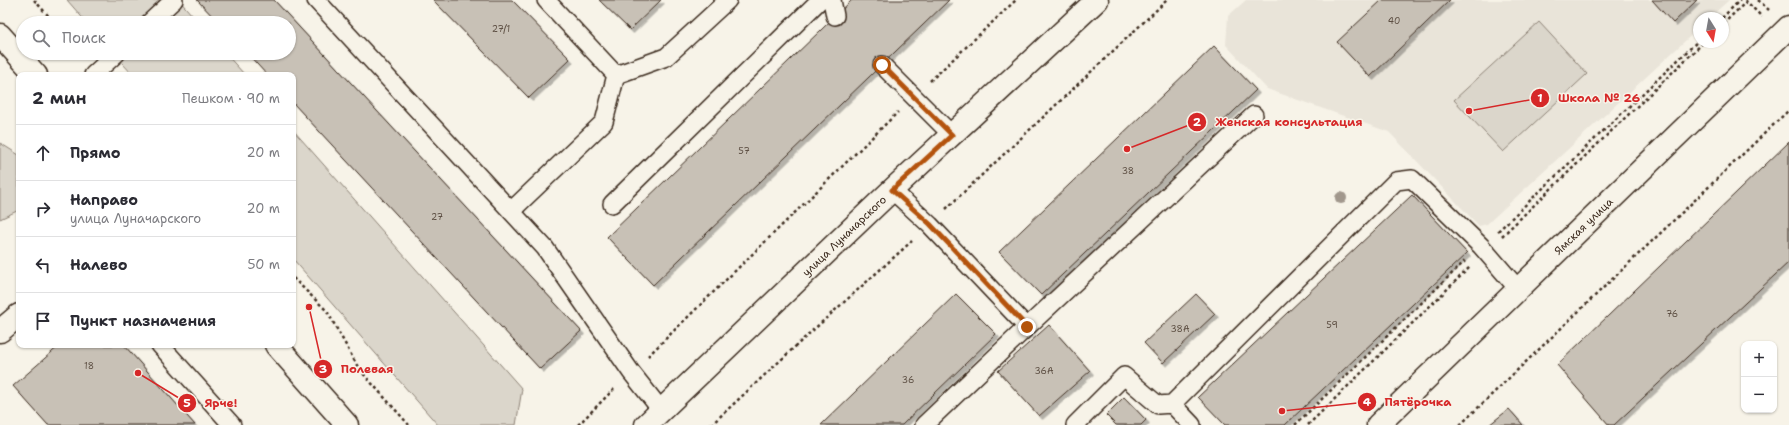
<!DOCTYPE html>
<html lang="ru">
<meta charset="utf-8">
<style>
body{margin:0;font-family:"Shantell Sans",sans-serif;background:#f7f7f7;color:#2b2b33}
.controls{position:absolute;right:12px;bottom:12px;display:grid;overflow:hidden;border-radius:8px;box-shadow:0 1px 3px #0004}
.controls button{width:36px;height:36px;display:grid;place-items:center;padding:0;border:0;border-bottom:1px solid #e1e1e2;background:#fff;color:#2b2b33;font:20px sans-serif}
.compass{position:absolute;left:1693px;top:12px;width:36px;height:36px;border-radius:50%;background:#fff;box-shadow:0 1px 3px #0004;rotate:169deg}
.stop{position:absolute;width:12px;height:12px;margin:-9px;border:3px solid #b45309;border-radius:50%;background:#fff}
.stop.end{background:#b45309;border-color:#fff;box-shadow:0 1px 4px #0008}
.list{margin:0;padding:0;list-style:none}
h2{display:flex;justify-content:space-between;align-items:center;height:52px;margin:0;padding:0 16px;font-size:17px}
h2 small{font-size:13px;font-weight:400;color:#7c7c81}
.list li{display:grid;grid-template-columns:26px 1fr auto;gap:12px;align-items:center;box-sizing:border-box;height:56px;padding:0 16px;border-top:1px solid #e1e1e2}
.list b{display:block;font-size:15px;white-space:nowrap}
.list p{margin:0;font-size:13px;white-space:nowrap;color:#7c7c81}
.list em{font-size:13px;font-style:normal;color:#7c7c81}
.icon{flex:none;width:22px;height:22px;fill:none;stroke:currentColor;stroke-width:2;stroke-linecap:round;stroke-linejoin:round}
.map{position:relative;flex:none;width:1789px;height:425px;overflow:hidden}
.search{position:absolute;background:#fff;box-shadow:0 1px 3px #0004;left:16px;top:16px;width:280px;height:44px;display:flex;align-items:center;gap:10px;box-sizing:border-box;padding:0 14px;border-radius:22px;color:#7c7c81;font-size:15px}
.panel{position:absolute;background:#fff;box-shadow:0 1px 3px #0004;left:16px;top:72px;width:280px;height:276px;border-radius:8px}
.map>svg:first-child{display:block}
.built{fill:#e9e4d9}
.green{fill:#dbd6cb;stroke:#8b8074}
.building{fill:#c8c1b6;stroke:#3b2a1e;filter:url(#shadow)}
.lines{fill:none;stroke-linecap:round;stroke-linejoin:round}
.lane-casing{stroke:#3b2a1e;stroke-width:20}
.street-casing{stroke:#3b2a1e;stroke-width:25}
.secondary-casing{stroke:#3b2a1e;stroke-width:25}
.primary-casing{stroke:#3b2a1e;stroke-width:25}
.path{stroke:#3b2a1e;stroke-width:2.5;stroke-dasharray:3 3;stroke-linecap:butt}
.lane{stroke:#f7f3e8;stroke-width:17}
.street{stroke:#f7f3e8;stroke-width:22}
.secondary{stroke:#f7f3e8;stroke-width:22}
.primary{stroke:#f7f3e8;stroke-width:22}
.tree{fill:#a1978c}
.route{stroke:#b45309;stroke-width:5}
.labels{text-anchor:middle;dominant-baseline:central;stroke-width:3;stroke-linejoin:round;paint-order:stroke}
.number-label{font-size:9px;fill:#5e5044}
.street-label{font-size:11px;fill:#3b2a1e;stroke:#f7f3e8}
.leader{fill:none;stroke:#d62828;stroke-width:1.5}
.callout-dot{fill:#d62828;stroke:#f7f3e8;stroke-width:1.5}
.mark-label{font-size:12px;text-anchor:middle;font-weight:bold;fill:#fff}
.callout-label{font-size:12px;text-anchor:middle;font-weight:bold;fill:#d62828;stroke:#f7f3e8;stroke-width:3;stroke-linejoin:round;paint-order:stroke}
</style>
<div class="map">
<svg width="1789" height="425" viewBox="0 0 1789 425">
<defs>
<filter id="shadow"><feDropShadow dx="3.5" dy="3.5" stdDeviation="0" flood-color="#0004"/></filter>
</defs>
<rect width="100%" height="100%" fill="#f7f3e8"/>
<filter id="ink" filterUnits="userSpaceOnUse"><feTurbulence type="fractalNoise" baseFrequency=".025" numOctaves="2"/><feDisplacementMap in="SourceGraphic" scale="8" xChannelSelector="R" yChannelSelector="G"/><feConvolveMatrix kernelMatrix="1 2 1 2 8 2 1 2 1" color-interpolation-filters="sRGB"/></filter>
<g filter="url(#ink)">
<!-- built -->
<path class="built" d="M1246 0H1729L1709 18H1699V28L1487 224 1479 226 1389 132 1267 89 1226 45 1228 16Z"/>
<!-- green -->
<path class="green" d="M67 0H179L199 23H87Z
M1539 22 1587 74 1503 152 1454 100Z
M113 53H225L245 75H133Z
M293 130 522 389 516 425H438L293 259Z
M0 143 19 155V210L0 219Z"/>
<!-- building -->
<path class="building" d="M197 0H274L581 331 540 369 293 103V75H267L247 53H289V23H219Z
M433 0H512L570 59 529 98Z
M599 0H661L630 30Z
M852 0H949L653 285 607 237Z
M1382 0H1450L1370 77 1337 42Z
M1652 0H1697L1673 23Z
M1214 46 1256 90 1041 295 999 252Z
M1789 142V262L1614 425H1609L1557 365Z
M1412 195 1467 253 1285 425H1225L1198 397Z
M956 294 996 334 902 425H821Z
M1196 294 1215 314 1163 363 1144 343Z
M1049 325 1090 371 1039 416 998 371Z
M60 345H124L195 425H48L13 386Z
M1124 397 1146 420 1141 425H1116L1106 415Z
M1509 409 1523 425H1489Z"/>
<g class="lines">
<defs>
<path id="lane" d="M316 0 545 248 631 372 661 410
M832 0 835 16
M149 23 174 0
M882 65 952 135
M93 75 117 53
M616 75 666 57 728 0
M892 190 930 225 1027 327 1254 115
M612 204 820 0
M511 211 604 122 616 75 546 0
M160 345 232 425
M1172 404 1396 181 1412 179 1481 246 1518 289
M924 425 1027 327
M1075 425 1124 376 1158 405 1172 404 1192 425"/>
<path id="street" d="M0 331 19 315"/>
<path id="secondary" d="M0 35 36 75
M276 345 347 425"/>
<g id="primary">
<path id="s1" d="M646 425 892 190 1097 0"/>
<path id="s2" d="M1378 425 1789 27"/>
</g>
</defs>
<!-- lane casing -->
<use href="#lane" class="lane-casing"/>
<!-- street casing -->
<use href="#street" class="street-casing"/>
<!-- secondary casing -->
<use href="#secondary" class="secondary-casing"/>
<!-- primary casing -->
<use href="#primary" class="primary-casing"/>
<!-- path -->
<path class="path" d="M34 0 55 23
M1745 0 1762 17
M1758 0 1769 10
M1722 18 1740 0
M1723 24 1748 0
M930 81 1016 0
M946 209 1167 0
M1498 231 1699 40
M1502 236 1704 42
M293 278 327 311 359 369 409 425
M648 356 898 112
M578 425 614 389
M711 425 812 331 912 241
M1295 425 1465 261
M1308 425 1470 267
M1460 425 1789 110"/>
<!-- lane -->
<use href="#lane" class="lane"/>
<!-- street -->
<use href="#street" class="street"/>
<!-- secondary -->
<use href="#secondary" class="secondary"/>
<!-- primary -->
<use href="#primary" class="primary"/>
</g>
<!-- trees -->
<circle class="tree" cx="1341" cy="198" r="6"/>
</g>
<g class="lines" filter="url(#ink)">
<!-- route -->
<path class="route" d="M882 65 952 135 892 190 930 224 1027 327"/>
</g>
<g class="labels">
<!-- number labels -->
<g class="number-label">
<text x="1394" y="21">40</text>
<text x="501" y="29">27/1</text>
<text x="744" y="151">57</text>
<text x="1128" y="171">38</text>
<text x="437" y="217">27</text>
<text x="1672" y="314">76</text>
<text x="1332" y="325">59</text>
<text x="1180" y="329">38А</text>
<text x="89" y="366">18</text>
<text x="1044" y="371">36А</text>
<text x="908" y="380">36</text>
</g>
<!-- street labels -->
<g class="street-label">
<text stroke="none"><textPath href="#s2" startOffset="286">Ямская улица</textPath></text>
<text stroke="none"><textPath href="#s1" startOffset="274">улица Луначарского</textPath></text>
</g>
</g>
<!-- callouts -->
<path class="leader" d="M1469 111L1540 98M1127 149L1197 122M309 307L323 369M1282 411L1367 402M138 373L187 403"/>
<g class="callout-dot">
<circle cx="1469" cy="111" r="4"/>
<circle cx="1127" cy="149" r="4"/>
<circle cx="309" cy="307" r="4"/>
<circle cx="1282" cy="411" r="4"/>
<circle cx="138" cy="373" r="4"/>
<circle cx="1540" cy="98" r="10"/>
<circle cx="1197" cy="122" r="10"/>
<circle cx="323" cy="369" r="10"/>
<circle cx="1367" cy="402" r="10"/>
<circle cx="187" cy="403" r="10"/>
</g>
<g class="mark-label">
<text x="1540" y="102">1</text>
<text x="1197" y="126">2</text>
<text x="323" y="373">3</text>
<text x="1367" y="406">4</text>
<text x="187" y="407">5</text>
</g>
<g class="callout-label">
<text x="1599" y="102">Школа № 26</text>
<text x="1289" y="126">Женская консультация</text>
<text x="367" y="373">Полевая</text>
<text x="1418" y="406">Пятёрочка</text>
<text x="221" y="407">Ярче!</text>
</g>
</svg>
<div class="controls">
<button>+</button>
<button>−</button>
</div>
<svg class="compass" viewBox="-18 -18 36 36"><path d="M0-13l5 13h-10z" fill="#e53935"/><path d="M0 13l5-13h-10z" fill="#7c7c81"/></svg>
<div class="stop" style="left:882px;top:65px"></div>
<div class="stop end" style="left:1027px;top:327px"></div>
<div class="search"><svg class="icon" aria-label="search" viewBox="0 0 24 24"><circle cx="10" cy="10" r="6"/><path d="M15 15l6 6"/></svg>Поиск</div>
<section class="panel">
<h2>2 мин<small>Пешком · 90 m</small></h2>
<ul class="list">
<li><svg class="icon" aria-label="ahead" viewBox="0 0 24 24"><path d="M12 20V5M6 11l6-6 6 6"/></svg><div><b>Прямо</b></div><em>20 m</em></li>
<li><svg class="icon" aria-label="right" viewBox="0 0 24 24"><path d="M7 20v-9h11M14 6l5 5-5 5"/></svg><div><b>Направо</b><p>улица Луначарского</p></div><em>20 m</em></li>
<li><svg class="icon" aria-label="left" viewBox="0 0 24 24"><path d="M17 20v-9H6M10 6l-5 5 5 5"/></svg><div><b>Налево</b></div><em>50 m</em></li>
<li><svg class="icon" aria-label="arrive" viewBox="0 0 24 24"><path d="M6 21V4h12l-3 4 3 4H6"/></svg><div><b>Пункт назначения</b></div></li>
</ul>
</section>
</div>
